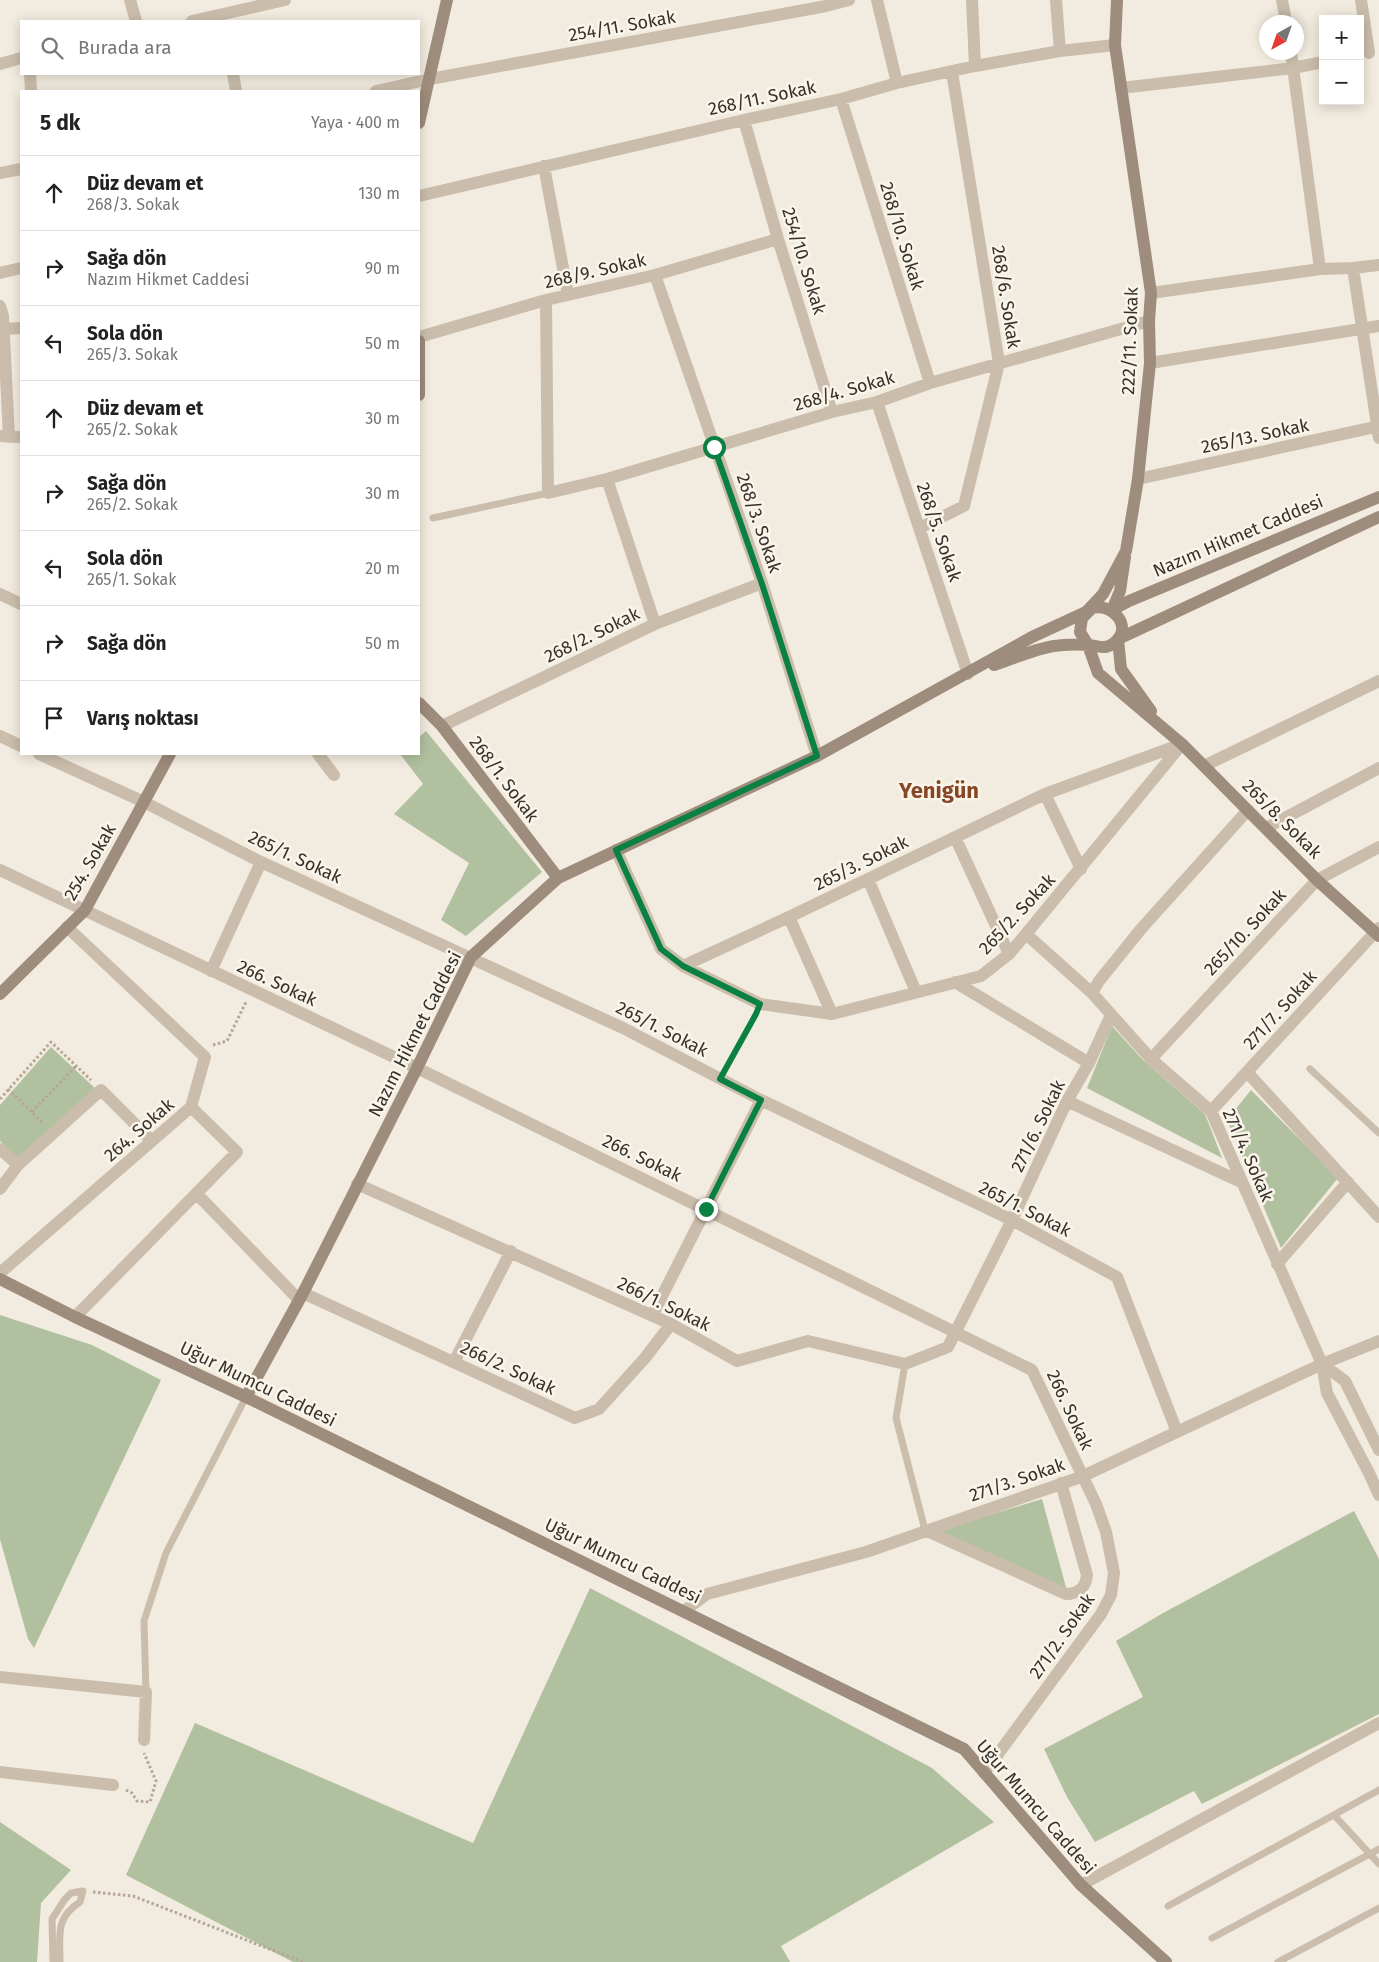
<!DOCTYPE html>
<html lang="tr">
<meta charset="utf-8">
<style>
body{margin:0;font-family:"Fira Sans",sans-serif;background:#f6f6f6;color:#222}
.controls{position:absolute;right:15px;top:15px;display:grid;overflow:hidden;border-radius:0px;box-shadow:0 2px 12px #0003}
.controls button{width:45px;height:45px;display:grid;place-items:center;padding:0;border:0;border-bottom:1px solid #e0e0e0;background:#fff;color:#222;font:25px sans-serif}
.compass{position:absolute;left:1259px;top:15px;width:45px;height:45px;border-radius:50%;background:#fff;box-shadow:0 2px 12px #0003;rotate:220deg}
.stop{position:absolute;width:15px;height:15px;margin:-11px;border:4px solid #0b8043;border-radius:50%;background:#fff}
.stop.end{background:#0b8043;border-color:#fff;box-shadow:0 1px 5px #0008}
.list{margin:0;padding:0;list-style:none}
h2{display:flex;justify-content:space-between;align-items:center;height:65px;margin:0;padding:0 20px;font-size:21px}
h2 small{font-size:16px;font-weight:400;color:#767676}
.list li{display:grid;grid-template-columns:32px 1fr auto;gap:15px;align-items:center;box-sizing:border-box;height:75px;padding:0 20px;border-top:1px solid #e0e0e0}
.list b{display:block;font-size:19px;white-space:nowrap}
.list p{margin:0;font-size:16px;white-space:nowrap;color:#767676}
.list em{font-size:16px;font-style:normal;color:#767676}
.icon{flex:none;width:28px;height:28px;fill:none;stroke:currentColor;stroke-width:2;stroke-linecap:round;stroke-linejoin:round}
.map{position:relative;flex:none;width:1379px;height:1962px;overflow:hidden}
.search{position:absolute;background:#fff;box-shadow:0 2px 12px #0003;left:20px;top:20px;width:400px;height:55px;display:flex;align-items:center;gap:12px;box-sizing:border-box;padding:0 18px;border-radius:0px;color:#767676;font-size:19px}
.panel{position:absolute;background:#fff;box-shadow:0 2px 12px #0003;left:20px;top:90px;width:400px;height:665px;border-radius:0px}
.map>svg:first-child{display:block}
.green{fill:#b1c19f}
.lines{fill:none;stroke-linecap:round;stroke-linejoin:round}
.path{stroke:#b6a795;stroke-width:3;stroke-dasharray:2.5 2.5;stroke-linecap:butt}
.lane{stroke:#cabdab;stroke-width:7}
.street{stroke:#cabdab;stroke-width:12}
.secondary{stroke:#9e8c7c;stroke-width:12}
.route{stroke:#0b8043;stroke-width:6}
.labels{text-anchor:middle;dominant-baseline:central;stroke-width:5;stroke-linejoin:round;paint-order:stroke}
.street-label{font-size:18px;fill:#38302a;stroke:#faf5eb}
.district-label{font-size:22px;font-weight:bold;fill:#854725;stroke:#faf5eb}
</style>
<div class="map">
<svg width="1379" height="1962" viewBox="0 0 1379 1962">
<rect width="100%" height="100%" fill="#f2ebdf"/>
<!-- green -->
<path class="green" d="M426 731 542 872 466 936 441 920 469 863 394 814 423 784 400 754H419V737Z
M1112 1026 1143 1060 1205 1114 1222 1158 1087 1088Z
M51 1047 97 1090 19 1159 0 1141V1105Z
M1251 1090 1338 1178 1281 1248 1227 1120Z
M0 1315 92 1345 161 1380 34 1648 28 1639 0 1539Z
M1042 1499 1067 1591 937 1531Z
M1354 1511 1379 1559V1714L1202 1804 1194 1791 1095 1842 1067 1797 1044 1749 1143 1697 1116 1641 1163 1613Z
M590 1588 932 1768 994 1822 781 1946 790 1962H293L126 1875 195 1723 473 1843Z
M0 1822 71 1870 41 1903 37 1962H0Z"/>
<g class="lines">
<!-- path -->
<path class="path" d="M213 1045 227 1041 246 1002
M726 1068 755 1016
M8 1089 44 1124
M0 1099 51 1042 91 1080
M32 1112 76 1066
M126 1790 132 1793 137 1801 150 1802 156 1781 144 1753
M93 1892 133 1896 303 1962"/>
<!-- lane -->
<path class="lane" d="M433 518 548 493
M1310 1069 1379 1133
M905 1364 896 1418 925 1530
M146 1692 144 1621 166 1553 246 1397
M1334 1815 1379 1864
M1168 1906 1379 1790
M1212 1938 1379 1849
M53 1962 52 1919 65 1899 71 1893 83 1891 80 1902C55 1918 60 1935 60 1962
M1278 1962 1379 1908"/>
<!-- street -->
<path class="street" d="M130 0 136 21
M877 0 897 83
M972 0 975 66
M1056 0 1060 51
M1282 0 1286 22
M1361 0 1369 53
M192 21 285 0
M1291 52 1320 269
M0 64 21 58
M30 74 31 91
M233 74 236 91
M1121 88 1293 68 1323 62
M376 91 430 79 826 6 849 0
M841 99 930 383
M744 120 778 239 832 412
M544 166 568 295
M0 173 21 169
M419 196 744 120 841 99 897 83 975 66 1060 51 1115 45
M1353 268 1379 438
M0 273 21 268
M655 275 762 583 817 756
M1151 293 1320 269 1353 268 1379 265
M546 300 548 493 607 479 832 412 877 402 930 383 1149 321
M0 306 3 316 9 437
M4 329 21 328
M419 337 546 300 655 275 778 239
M1150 363 1379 326
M877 402 968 674
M0 436 21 437
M607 479 655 624
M1138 479 1379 426
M920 528 964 506 999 363 952 72
M0 594 21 604
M442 726 655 624 762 583
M0 736 21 746
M39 754 144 802 261 862 623 1028 761 1100 1012 1220 1117 1277 1177 1432
M318 754 334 775
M1204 766 1379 681
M1045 794 1081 869
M1266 828 1379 768
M955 837 1009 954
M616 850 661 949 683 966 789 917 1045 794 1182 744
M0 870 417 1068 1032 1370 1096 1504 1106 1532 1114 1573 1111 1595 1101 1614 984 1773
M868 879 916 992
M789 917 832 1014
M67 927 205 1057 191 1107
M1026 934 1092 993 1151 1059 1211 1111 1322 1364 1327 1393 1369 1473 1379 1495
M683 966 760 1004 832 1014 981 976 1009 954 1026 934 1182 744
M211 971 261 862
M955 982 1089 1063
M1092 993 1099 981 1141 929 1248 810
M1151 1059 1317 880 1379 847
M1247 1072 1379 1217
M1067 1101 1241 1182
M1211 1111 1379 928
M0 1149 18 1165
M357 1184 671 1324 737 1361 808 1341 905 1364 948 1347 1012 1220 1067 1101 1089 1063 1111 1015
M0 1189 18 1165 101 1090 152 1141
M197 1194 299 1300
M1277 1264 1348 1182
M0 1273 191 1107
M303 1293 575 1418 599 1409 645 1358 671 1324
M652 1316 761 1100
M75 1317 237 1152 191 1107
M454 1362 511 1251
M1322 1364 1345 1381 1379 1450
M925 1530 1066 1594C1078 1594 1086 1587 1087 1575L1061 1483
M684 1611 707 1594 866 1552 1081 1477 1322 1364 1379 1341
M0 1677 146 1692 144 1740
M0 1772 113 1785
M1081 1885 1379 1723"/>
<!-- secondary -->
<path class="secondary" d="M419 123 447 0
M419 341V395
M1112 610 1129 601 1379 497
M1112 610 1120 591 1125 557
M1118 639 1379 517
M1118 639 1121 669 1151 711
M994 665C1013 659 1034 649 1054 646 1064 645 1078 644 1089 645 1099 646 1105 650 1114 643 1133 628 1115 603 1092 608L1082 618 1080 632 1088 645 1098 673 1182 744 1317 880 1379 936
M419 703 442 726 558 878
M0 994 85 910 170 754
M0 1279 75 1317 246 1397 964 1749 1081 1885 1166 1962
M246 1397 303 1293 417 1068 471 957 558 878 817 756 1032 637 1086 612 1103 594 1126 551 1138 479 1150 363 1149 321 1151 293 1115 45 1117 0"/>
</g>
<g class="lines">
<!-- route -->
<path class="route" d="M706 1209 761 1100 720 1079 756 1014 760 1004 683 966 661 949 616 850 817 756 762 584 714 447"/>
</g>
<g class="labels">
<!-- street labels -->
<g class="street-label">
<text transform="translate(622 26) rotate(-10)">254/11. Sokak</text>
<text transform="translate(762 98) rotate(-12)">268/11. Sokak</text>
<text transform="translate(902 236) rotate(73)">268/10. Sokak</text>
<text transform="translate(804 261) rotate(73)">254/10. Sokak</text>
<text transform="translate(595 271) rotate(-13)">268/9. Sokak</text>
<text transform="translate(1006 297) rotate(81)">268/6. Sokak</text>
<text transform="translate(1130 341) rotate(-88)">222/11. Sokak</text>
<text transform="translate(844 391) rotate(-16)">268/4. Sokak</text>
<text transform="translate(1255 436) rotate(-12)">265/13. Sokak</text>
<text transform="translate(759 523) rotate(71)">268/3. Sokak</text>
<text transform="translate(939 532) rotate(71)">268/5. Sokak</text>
<text transform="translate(1238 536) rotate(-23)">Nazım Hikmet Caddesi</text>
<text transform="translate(592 635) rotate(-26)">268/2. Sokak</text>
<text transform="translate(504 779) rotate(53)">268/1. Sokak</text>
<text transform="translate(1282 819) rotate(45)">265/8. Sokak</text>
<text transform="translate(295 857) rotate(25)">265/1. Sokak</text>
<text transform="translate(90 862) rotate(-60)">254. Sokak</text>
<text transform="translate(861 863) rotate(-26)">265/3. Sokak</text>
<text transform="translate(1017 914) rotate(-47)">265/2. Sokak</text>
<text transform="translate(1245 932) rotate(-47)">265/10. Sokak</text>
<text transform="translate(277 983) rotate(25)">266. Sokak</text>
<text transform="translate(1280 1010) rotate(-48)">271/7. Sokak</text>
<text transform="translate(662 1029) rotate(27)">265/1. Sokak</text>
<text transform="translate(415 1034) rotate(-63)">Nazım Hikmet Caddesi</text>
<text transform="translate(1038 1126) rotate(-64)">271/6. Sokak</text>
<text transform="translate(139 1130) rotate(-41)">264. Sokak</text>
<text transform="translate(1248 1155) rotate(66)">271/4. Sokak</text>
<text transform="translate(642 1158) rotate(26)">266. Sokak</text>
<text transform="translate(1025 1209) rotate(27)">265/1. Sokak</text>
<text transform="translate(664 1304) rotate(26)">266/1. Sokak</text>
<text transform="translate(508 1368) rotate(25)">266/2. Sokak</text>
<text transform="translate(258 1384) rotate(26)">Uğur Mumcu Caddesi</text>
<text transform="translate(1070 1410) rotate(65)">266. Sokak</text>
<text transform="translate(1017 1480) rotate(-19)">271/3. Sokak</text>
<text transform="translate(623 1561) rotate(26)">Uğur Mumcu Caddesi</text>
<text transform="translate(1062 1636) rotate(-55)">271/2. Sokak</text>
<text transform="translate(1036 1807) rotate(49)">Uğur Mumcu Caddesi</text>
</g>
<!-- district labels -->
<g class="district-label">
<text x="939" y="790">Yenigün</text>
</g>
</g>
</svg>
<div class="controls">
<button>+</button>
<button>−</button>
</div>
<svg class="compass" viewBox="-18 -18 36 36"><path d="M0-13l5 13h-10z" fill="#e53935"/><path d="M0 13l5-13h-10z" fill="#767676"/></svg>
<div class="stop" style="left:714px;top:447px"></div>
<div class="stop end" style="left:706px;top:1209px"></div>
<div class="search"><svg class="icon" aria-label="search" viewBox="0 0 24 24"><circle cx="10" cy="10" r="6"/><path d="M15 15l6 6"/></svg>Burada ara</div>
<section class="panel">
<h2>5 dk<small>Yaya · 400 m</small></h2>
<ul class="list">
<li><svg class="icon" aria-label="ahead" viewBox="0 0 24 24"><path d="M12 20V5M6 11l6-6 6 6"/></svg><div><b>Düz devam et</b><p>268/3. Sokak</p></div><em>130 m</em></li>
<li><svg class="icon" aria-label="right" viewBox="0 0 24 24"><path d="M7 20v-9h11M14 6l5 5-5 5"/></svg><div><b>Sağa dön</b><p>Nazım Hikmet Caddesi</p></div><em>90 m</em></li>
<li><svg class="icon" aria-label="left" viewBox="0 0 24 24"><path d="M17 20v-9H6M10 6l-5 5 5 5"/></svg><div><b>Sola dön</b><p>265/3. Sokak</p></div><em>50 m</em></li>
<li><svg class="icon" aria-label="ahead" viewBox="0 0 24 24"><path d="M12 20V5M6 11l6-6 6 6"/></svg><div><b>Düz devam et</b><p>265/2. Sokak</p></div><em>30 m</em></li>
<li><svg class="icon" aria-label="right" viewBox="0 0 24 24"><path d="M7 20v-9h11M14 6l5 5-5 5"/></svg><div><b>Sağa dön</b><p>265/2. Sokak</p></div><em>30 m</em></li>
<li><svg class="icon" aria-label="left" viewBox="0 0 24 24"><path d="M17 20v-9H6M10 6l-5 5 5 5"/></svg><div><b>Sola dön</b><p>265/1. Sokak</p></div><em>20 m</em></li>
<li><svg class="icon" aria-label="right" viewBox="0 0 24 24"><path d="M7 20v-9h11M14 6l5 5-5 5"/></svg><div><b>Sağa dön</b></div><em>50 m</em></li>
<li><svg class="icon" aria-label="arrive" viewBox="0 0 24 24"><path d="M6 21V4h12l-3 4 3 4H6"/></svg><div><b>Varış noktası</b></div></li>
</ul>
</section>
</div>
